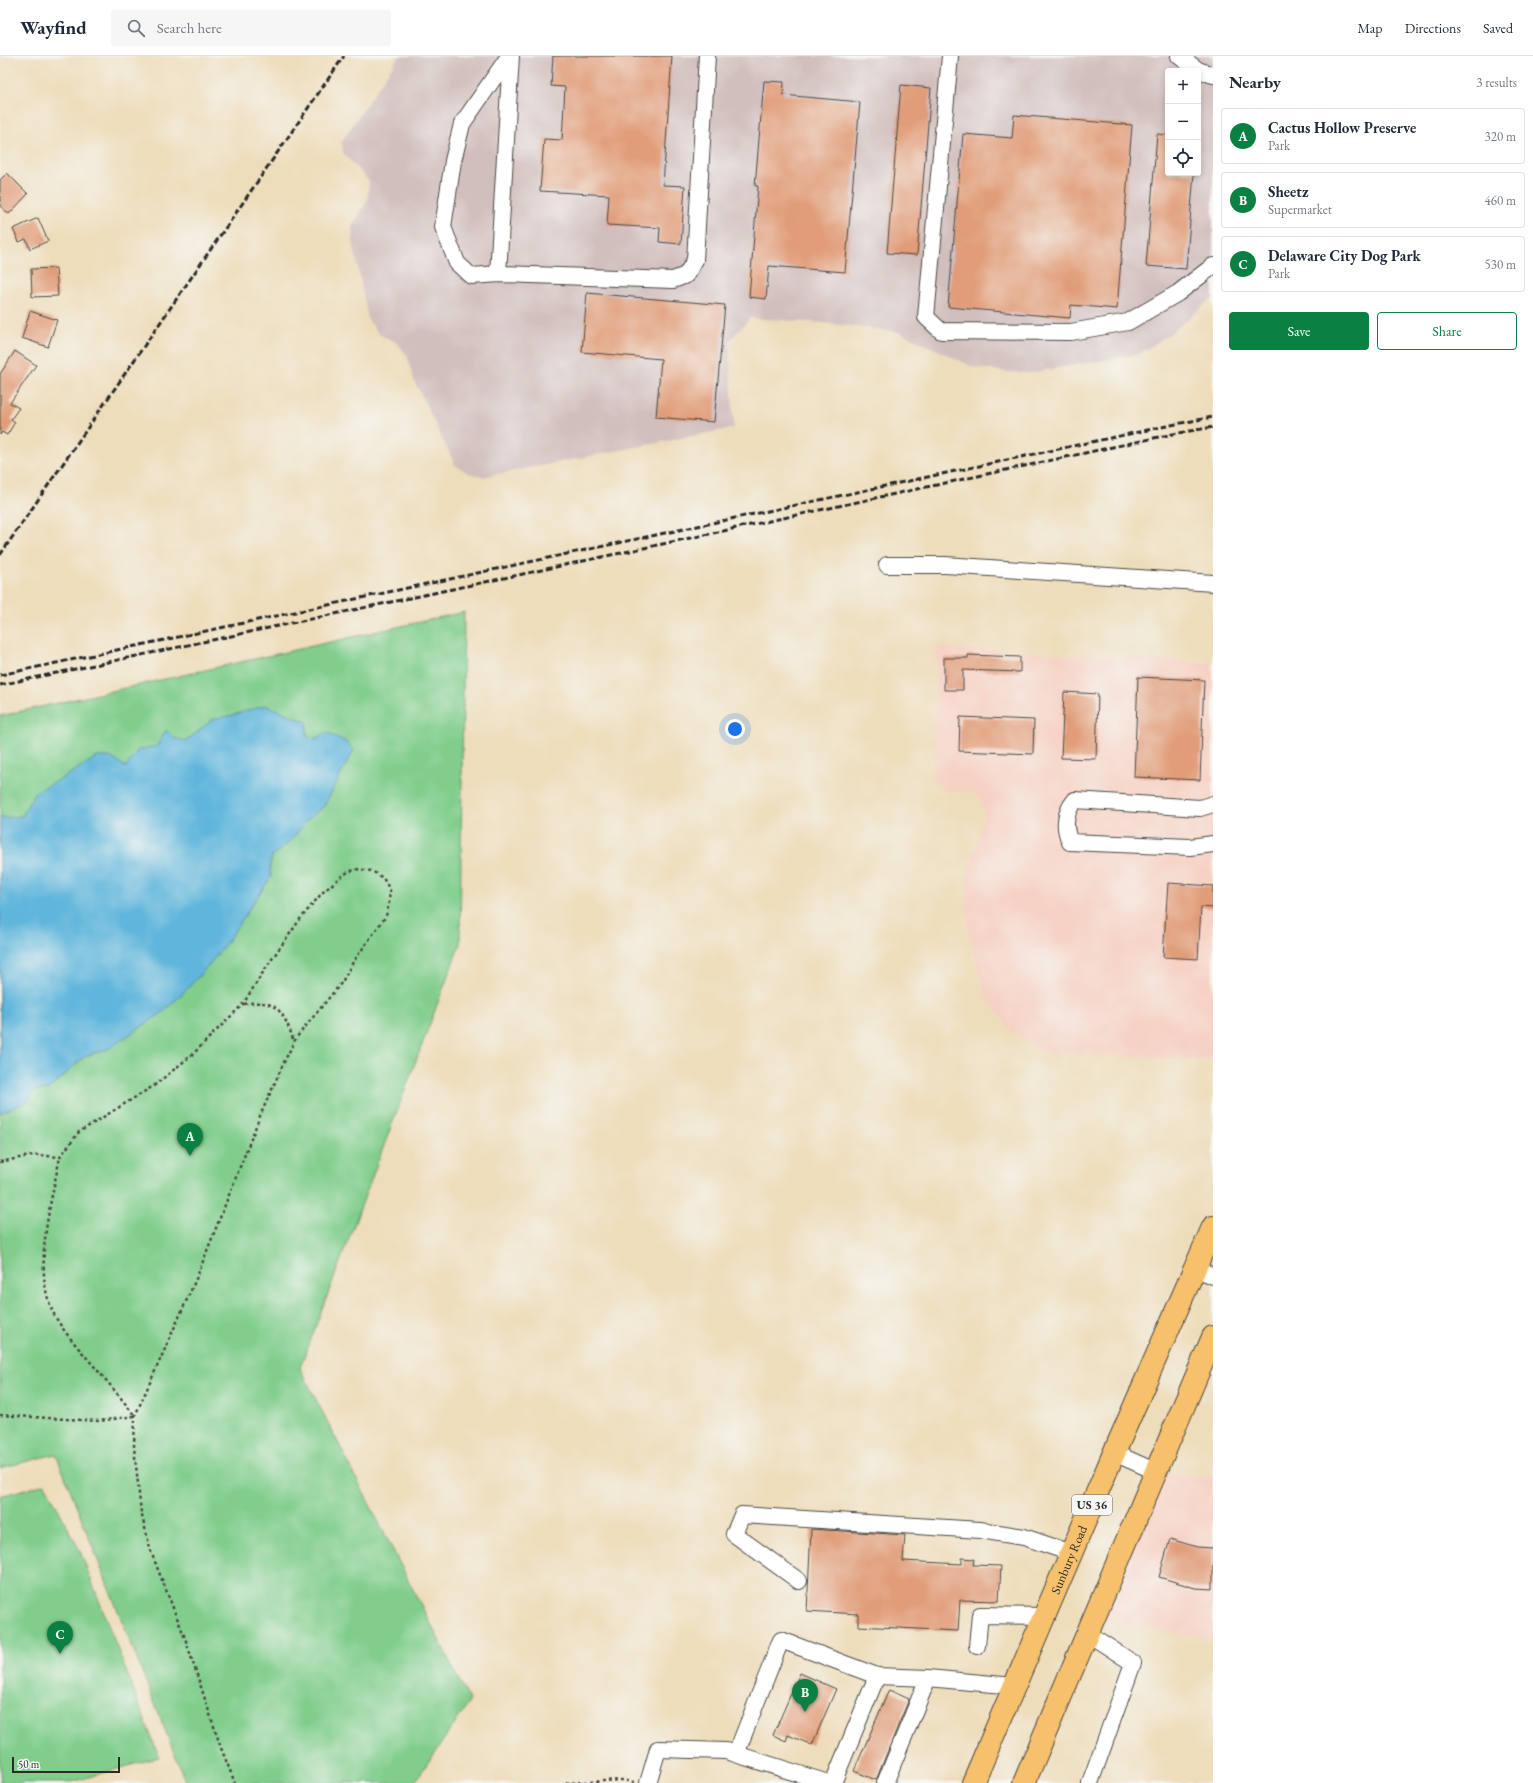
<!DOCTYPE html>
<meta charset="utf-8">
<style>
body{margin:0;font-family:"EB Garamond",serif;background:#f6f6f7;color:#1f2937}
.controls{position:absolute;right:12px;top:12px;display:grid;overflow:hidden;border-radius:4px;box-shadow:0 2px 6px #0003}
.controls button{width:36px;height:36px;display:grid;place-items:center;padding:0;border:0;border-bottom:1px solid #e0e1e3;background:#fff;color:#1f2937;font:20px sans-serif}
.scale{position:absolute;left:12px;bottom:10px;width:108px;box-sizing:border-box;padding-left:4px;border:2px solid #2b2b2b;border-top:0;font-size:11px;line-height:14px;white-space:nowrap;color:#2b2b2b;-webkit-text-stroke:3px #f6f6f2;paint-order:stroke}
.you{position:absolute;left:735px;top:673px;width:14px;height:14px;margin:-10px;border:3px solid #fff;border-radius:50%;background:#1a73e8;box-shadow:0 0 0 6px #1a73e833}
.badge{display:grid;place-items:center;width:26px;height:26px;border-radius:50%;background:#0b8043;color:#fff;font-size:13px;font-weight:700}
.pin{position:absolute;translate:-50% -33px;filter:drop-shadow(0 1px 2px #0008)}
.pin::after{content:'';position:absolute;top:21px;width:14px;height:12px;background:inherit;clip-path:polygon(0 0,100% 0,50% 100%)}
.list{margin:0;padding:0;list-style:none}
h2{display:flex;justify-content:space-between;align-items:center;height:52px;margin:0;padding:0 16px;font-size:17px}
h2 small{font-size:13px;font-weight:400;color:#747a83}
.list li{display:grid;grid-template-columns:26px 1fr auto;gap:12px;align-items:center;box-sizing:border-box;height:56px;margin:0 8px 8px;padding:0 8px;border:1px solid #e0e1e3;border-radius:4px}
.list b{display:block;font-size:15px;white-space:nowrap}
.list p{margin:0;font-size:13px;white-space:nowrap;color:#747a83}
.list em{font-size:13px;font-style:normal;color:#747a83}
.actions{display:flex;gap:8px;padding:12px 16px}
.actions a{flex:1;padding:9px 0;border:1px solid #0b8043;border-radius:4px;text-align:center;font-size:14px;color:#0b8043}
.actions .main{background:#0b8043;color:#fff}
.icon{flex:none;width:22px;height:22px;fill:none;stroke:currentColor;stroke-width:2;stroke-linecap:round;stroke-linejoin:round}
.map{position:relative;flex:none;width:1213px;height:1727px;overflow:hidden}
header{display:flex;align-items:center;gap:24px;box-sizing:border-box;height:56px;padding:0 20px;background:#fff;border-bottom:1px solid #e0e1e3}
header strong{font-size:19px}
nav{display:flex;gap:22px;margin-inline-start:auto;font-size:14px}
.search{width:280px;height:36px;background:#f6f6f7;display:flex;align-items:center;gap:10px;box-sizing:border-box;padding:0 14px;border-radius:4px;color:#747a83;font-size:15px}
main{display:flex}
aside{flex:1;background:#fff}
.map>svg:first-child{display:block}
.built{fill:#f6d2c4}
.industrial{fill:#d1bfbe;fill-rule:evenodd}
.green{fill:#80cd8c;stroke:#567c5c}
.water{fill:#5fb5dc;stroke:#457084}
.building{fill:#e19d79}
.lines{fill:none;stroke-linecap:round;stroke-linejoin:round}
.minor-casing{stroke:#484641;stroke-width:18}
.highway-casing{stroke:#484641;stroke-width:24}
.path{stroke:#484641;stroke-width:2.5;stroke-dasharray:3 3;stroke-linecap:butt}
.minor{stroke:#fff;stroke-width:16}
.highway{stroke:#f7c06c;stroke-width:22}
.rail{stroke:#2b2b2b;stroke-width:3;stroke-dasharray:6 3;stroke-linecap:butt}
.labels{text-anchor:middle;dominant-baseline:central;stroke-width:4;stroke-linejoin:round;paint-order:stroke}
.shield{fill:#f6f6f2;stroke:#686867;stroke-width:1}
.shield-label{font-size:12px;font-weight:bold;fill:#2b2b2b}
.street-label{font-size:13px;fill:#2b2b2b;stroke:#f6f6f2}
</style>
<header>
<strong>Wayfind</strong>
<div class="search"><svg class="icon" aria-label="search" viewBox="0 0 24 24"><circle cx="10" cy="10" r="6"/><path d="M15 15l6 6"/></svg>Search here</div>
<nav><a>Map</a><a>Directions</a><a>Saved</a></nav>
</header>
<main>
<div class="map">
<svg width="1213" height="1727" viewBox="0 0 1213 1727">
<rect width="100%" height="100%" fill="#f6f6f2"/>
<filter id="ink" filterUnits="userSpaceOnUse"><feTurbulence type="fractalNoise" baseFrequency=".025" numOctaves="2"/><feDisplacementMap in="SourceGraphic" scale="8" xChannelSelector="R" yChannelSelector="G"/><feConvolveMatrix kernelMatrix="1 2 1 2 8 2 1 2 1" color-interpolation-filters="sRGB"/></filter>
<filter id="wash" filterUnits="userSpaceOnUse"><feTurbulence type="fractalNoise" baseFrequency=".012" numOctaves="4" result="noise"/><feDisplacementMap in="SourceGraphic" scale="16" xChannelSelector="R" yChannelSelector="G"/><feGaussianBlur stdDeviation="0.9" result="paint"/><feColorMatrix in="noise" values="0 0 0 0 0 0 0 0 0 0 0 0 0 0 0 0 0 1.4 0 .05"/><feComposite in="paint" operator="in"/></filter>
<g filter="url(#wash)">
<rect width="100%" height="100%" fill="#edb"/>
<!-- built -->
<path class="built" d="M937 591 1213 607V1005L1043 996 1012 976 986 941 968 877 967 821 985 756 980 742 971 736 945 735 933 724Z
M1166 1417 1213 1421V1584L1102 1564Z"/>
<!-- industrial -->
<path class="industrial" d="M399 0H1213V242L1168 279 1139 298 1029 317 1005 316 973 311 899 276 825 267 750 262 729 285 734 372 483 421 468 417 455 409 414 324 407 299 396 286 380 279 368 264 353 185 352 171 368 143 369 125 343 97 342 85ZM1168 15H1198V117H1168Z"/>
<!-- green -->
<path class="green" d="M464 556 460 888 300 1312 470 1645 414 1727H186L56 1398 0 1412V660Z
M45 1428 80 1495 159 1701 68 1727H0V1440Z"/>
<!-- water -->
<path class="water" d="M266 649 307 666V681L317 682 326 676 346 686 354 694 324 750 306 765 290 786 272 800 270 811 271 821 229 883 208 910 187 933 162 957 108 993 85 1000 48 1034H35L27 1046 0 1057V762L22 760 35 736 61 723 97 701H110L126 711 138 694 157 690 166 674 174 682 186 685 213 663 233 659Z"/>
<g id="blocks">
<!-- building -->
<path class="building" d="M553 0H672L663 129 685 130 681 188 659 186 660 172 607 169 609 139 540 135 544 83 562 84 565 31 551 30Z
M764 25 784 26 783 39 860 46 845 216 769 210 766 243 749 241 758 130H755Z
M901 29 931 32 917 199 887 197Z
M1014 59 1132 69 1117 253 1071 249 1070 262 948 251 963 78 1012 82Z
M1157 78 1168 79V117H1194L1186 213 1146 210Z
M7 117 28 138 9 158 0 150V124Z
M38 162 48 185 30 193 26 183 19 186 13 173Z
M56 212 58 240 32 241 31 213Z
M587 237 725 249 714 366 656 361 661 303 582 296Z
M30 255 57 264 48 291 22 282Z
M15 295 36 309 10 347 19 352 11 363 15 366 7 379 2 376 0 379V318Z
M968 599 1020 601V616L963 614V634H944V602H968Z
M1138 621 1204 624 1200 724 1134 721Z
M1064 636 1098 638 1096 703 1061 702Z
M960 661 1034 664 1033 698 959 695Z
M1168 827 1213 830V852L1201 851 1198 903 1163 901Z
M811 1473 905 1479 903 1505 962 1508V1502L974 1503 973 1509 1001 1510 999 1545 960 1544 958 1575 858 1570V1558L807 1555Z
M1170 1483 1197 1491 1213 1492V1533L1195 1532 1159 1521Z
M800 1617 836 1633 812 1689 788 1679 786 1685 773 1679Z
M889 1634 909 1643 876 1724 854 1715Z"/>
</g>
</g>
<g filter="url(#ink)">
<use href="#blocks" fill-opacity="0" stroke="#484641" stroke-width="1"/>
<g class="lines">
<defs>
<path id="minor" d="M509 0 462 68 453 105 443 171 457 207 471 220 500 218 673 224 686 219 695 204 707 0
M950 0 926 261 941 275 1071 276 1128 266 1178 237 1213 210
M1179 0 1198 14 1213 19
M498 218 511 0
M887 509H945L1213 527
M1213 748 1200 752 1075 744C1065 756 1063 770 1070 786L1190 791 1213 788
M1195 1212 1213 1220
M1114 1397 1157 1416
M799 1525 734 1478 742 1459 980 1474 1024 1481 1071 1497
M1087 1577 1133 1607 1090 1727
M977 1590 980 1559 1044 1560
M928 1622 1014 1630
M736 1698 781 1584 877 1620 928 1622 885 1727
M648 1727 658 1693 726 1695 828 1727
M833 1727 877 1620"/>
<g id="highway">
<path id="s1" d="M973 1727 1114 1397 1213 1171"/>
<path d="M1024 1727 1213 1281"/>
</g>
</defs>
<!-- minor casing -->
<use href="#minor" class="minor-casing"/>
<!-- highway casing -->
<use href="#highway" class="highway-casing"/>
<!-- path -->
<path class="path" d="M244 948C277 942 284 956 294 986
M0 1106 34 1099 60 1101 79 1076 155 1029 193 998 243 948 267 910 301 862 322 837 344 818 356 813 372 815 383 822 390 834 389 847 386 860 353 906 342 926 296 982 285 1004 260 1060 196 1223 135 1360 134 1391 141 1456 151 1496 185 1582 221 1692 235 1727
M0 1359 99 1365 135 1360C121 1342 107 1325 92 1308 78 1291 61 1274 52 1254 33 1211 51 1146 60 1101
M566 1727 622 1724 634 1726"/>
<!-- minor -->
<use href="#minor" class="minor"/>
<!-- highway -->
<use href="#highway" class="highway"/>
<!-- rail -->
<path class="rail" d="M0 499 344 0
M0 619 1171 369 1213 361
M0 629 523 518 1173 378 1213 371"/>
</g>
</g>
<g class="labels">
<!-- shield labels -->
<rect class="shield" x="1072" y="1439" width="40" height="20" rx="3"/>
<g class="shield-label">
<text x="1092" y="1449">US 36</text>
</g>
<!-- street labels -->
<g class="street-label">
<text stroke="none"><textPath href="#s1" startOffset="243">Sunbury Road</textPath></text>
</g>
</g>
</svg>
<div class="controls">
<button>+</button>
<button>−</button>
<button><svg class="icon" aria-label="locate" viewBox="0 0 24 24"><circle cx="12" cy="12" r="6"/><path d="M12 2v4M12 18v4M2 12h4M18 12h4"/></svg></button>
</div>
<div class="scale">50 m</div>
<div class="you"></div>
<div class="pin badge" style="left:190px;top:1100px">A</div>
<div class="pin badge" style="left:805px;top:1656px">B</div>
<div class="pin badge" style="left:60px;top:1598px">C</div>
</div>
<aside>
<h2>Nearby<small>3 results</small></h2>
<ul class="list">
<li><span class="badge">A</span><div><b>Cactus Hollow Preserve</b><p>Park</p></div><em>320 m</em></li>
<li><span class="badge">B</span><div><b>Sheetz</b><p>Supermarket</p></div><em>460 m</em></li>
<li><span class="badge">C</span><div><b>Delaware City Dog Park</b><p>Park</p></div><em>530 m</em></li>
</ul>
<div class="actions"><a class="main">Save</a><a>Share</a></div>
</aside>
</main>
